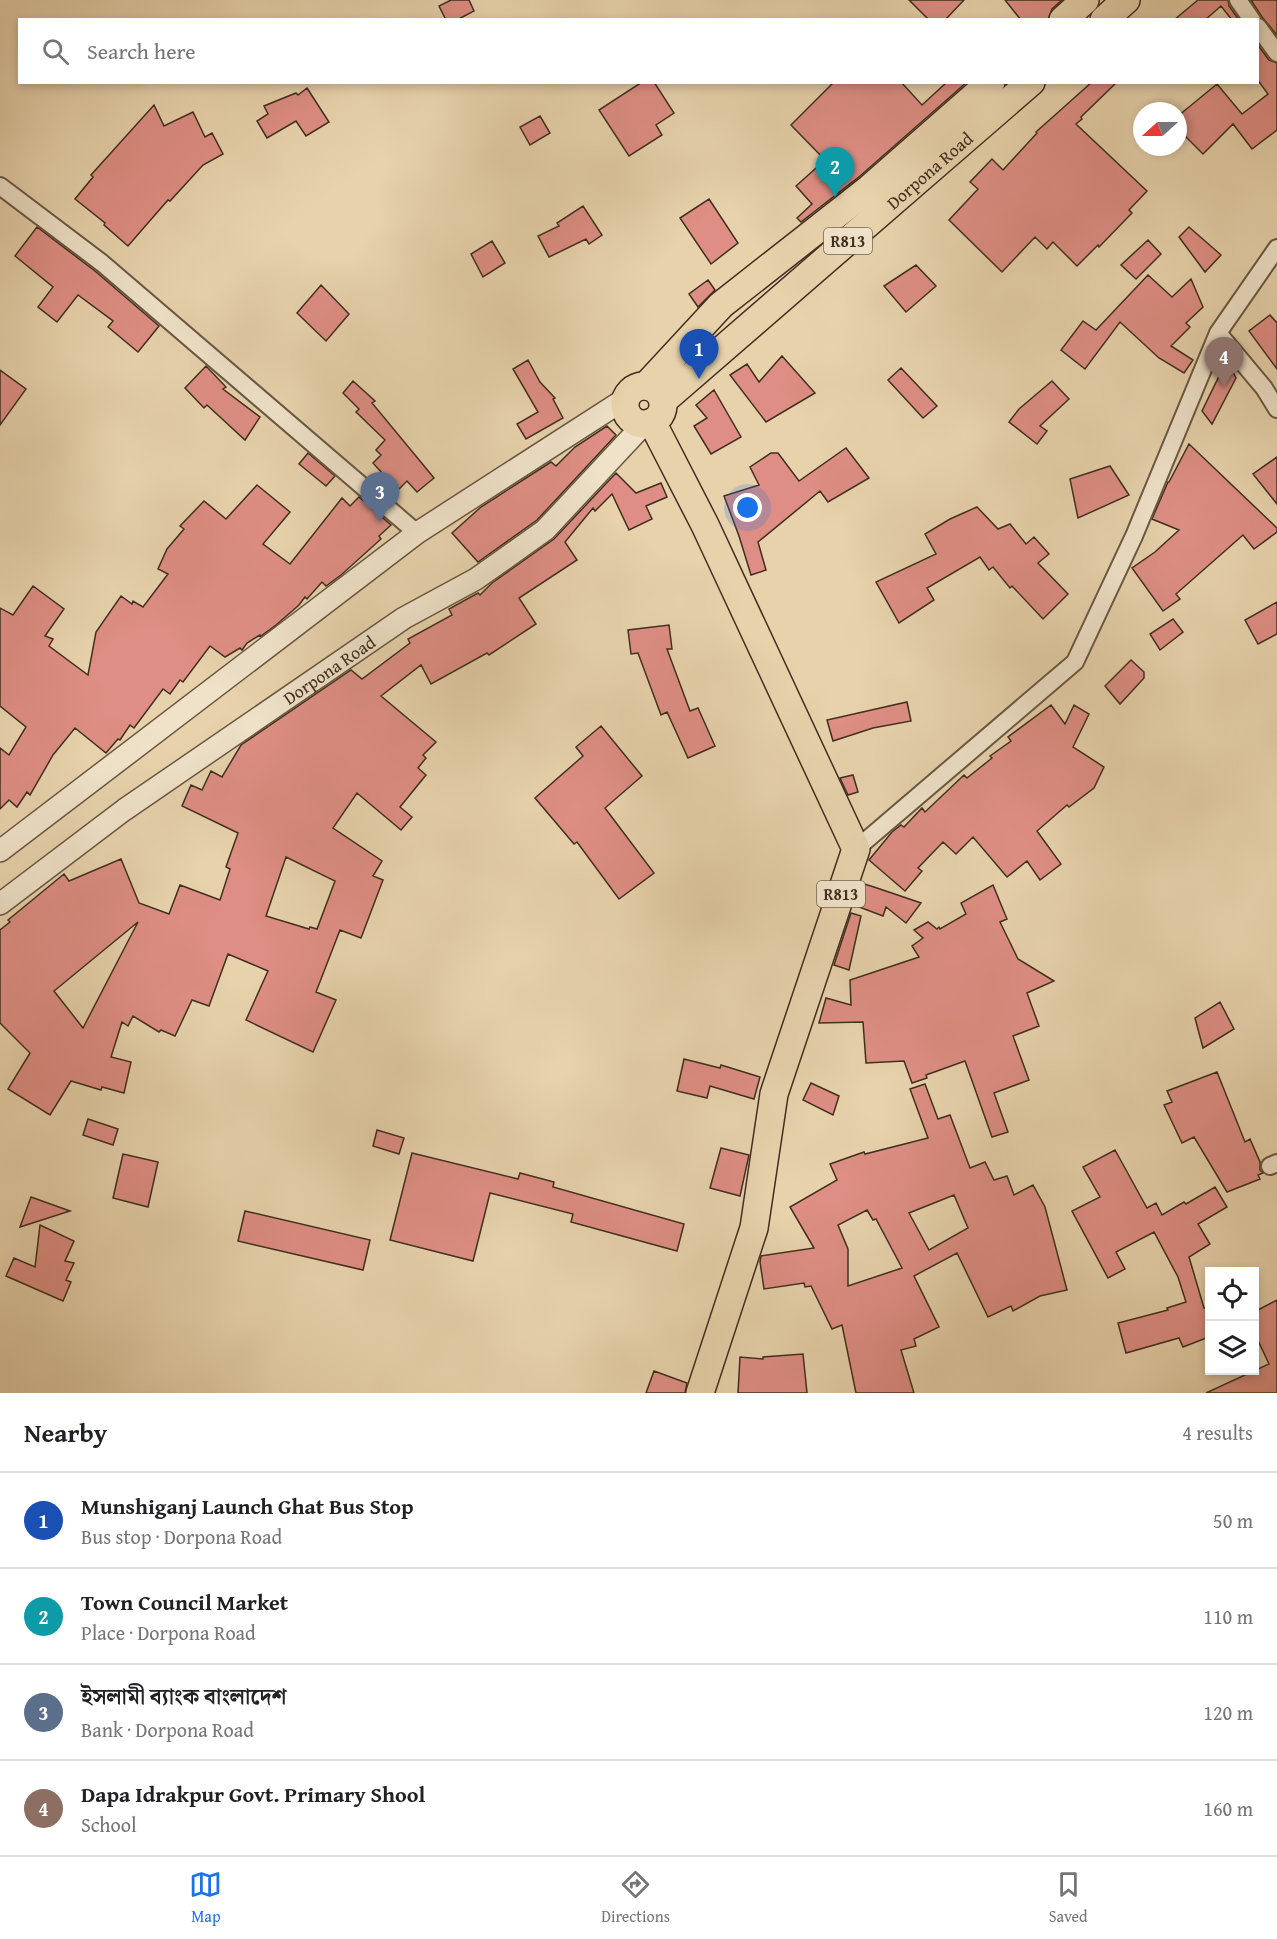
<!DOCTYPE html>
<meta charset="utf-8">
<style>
body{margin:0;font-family:"Gentium Book Plus","Noto Serif Bengali",serif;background:#f2f2f2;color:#202124}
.controls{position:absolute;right:18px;bottom:18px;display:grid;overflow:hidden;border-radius:0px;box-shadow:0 3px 9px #0003}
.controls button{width:54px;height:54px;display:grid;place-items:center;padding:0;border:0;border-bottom:2px solid #e0e0e0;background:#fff;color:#202124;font:30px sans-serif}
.compass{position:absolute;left:1133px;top:102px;width:54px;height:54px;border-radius:50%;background:#fff;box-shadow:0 3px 9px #0003;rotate:249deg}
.you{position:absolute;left:748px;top:508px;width:21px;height:21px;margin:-15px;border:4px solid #fff;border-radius:50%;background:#1a73e8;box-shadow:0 0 0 9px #1a73e833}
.badge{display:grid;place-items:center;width:39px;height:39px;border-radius:50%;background:#1a73e8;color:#fff;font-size:20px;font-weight:700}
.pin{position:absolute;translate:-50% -50px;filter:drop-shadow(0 2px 3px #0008)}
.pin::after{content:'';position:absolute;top:32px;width:21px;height:18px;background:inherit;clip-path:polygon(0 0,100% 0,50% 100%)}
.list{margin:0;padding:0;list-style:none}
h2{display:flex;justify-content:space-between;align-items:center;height:78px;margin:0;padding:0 24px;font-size:26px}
h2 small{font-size:20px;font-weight:400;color:#757577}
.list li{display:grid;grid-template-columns:39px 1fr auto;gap:18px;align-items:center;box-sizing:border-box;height:96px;padding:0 24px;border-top:2px solid #e0e0e0}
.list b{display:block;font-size:22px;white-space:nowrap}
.list p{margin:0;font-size:20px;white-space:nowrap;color:#757577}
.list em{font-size:20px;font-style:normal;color:#757577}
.icon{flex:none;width:33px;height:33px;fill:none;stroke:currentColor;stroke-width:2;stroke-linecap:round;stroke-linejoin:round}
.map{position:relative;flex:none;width:1277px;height:1393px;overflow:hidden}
.search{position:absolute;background:#fff;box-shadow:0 3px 9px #0003;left:18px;right:18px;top:18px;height:66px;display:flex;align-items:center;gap:15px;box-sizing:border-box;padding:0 21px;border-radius:0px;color:#757577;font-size:22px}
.sheet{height:462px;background:#fff}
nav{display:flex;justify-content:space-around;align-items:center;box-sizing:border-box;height:84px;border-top:2px solid #e0e0e0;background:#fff;font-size:16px;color:#757577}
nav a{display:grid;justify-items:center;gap:3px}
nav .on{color:#1a73e8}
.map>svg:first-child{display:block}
.building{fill:#de8e84;stroke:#402e1f;stroke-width:1.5;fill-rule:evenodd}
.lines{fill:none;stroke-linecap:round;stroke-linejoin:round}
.minor-casing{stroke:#6a5742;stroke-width:20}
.tertiary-casing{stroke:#6a5742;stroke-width:24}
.primary-casing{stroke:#402e1f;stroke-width:30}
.minor{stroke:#efe2c9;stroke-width:16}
.tertiary{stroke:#efe2c9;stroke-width:21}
.primary{stroke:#e7d2ac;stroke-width:27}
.labels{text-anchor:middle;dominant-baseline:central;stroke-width:4.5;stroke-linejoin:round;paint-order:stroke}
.shield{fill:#efe2c9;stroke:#746452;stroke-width:1.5}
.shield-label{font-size:16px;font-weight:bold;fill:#402e1f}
.street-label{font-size:18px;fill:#402e1f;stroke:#efe2c9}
</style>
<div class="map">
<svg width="1277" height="1393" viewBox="0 0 1277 1393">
<rect width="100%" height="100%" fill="#e7d2ac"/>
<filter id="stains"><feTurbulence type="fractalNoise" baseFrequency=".00333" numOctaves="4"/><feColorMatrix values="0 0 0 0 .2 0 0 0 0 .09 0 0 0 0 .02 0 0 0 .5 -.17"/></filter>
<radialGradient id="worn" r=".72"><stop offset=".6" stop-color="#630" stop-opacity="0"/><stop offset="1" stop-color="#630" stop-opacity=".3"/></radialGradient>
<!-- building -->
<path class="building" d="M451 0H469L474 11 457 20H446L439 6Z
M909 0H964L945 20H929Z
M1005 0H1062L1052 9 1048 20H1021Z
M1198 0H1228L1229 6 1239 20H1232L1221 6 1205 20H1174Z
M1251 0H1277V35L1262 17Z
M1257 44 1269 60 1277 63V130L1252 149 1233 124 1203 154 1178 129V116L1217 84 1242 114 1268 94 1257 79Z
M642 82H654L674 113 656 125 662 135 629 156 599 110Z
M834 82H901L922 105 947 82H967L860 176 801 222 797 218 812 204 796 186 825 160 791 125Z
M1092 82H1117L1081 117 1082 119 1076 124 1147 191 1129 210 1132 213 1099 247 1098 245 1077 266 1053 242 1047 249 1035 237 1002 272 949 220 978 189 970 182 992 159 1003 170 1037 133 1036 132Z
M307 88 329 122 306 136 296 121 267 138 257 121 268 114 264 106 296 93 298 95Z
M154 105 164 126 193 112 205 137 212 133 223 154 203 165 170 201 168 200 128 246 104 225 105 223 75 199 93 177 91 175Z
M540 116 550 133 530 145 520 127Z
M709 199 738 243 711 264 680 218Z
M583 206 602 235 589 244 586 239 549 257 538 236 559 226 557 223Z
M37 227 95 271 159 326 138 352 108 327 113 321 78 295 57 322 38 307 53 287 15 256Z
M1189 227 1221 255 1205 272 1179 237Z
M1148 240 1161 254 1136 279 1121 265Z
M492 241 505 263 483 277 471 254Z
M916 265 936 286 906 312 884 286Z
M1148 275 1172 297 1191 279 1203 307 1186 323 1190 327 1171 346 1193 360 1184 373 1159 358 1120 322 1085 369 1061 350 1083 321 1096 330Z
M708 280 715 290 698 307 689 294Z
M321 285 349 314 326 341 297 313Z
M1270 315 1277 323V369L1249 331Z
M782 356 815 393 766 422 730 375 747 364 759 382Z
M528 360 540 382 555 398 553 399 563 418 526 439 517 424 538 412 513 369Z
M1227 360 1236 378 1212 424 1202 411Z
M206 366 226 387 223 389 260 417 245 440 207 405 204 408 185 388Z
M901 368 937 406 923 418 888 380Z
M0 370 26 389 0 425Z
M353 381 375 401 372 403 434 478 417 492 407 481 391 497 373 482 382 473 373 463 381 455 376 450 385 440 356 412 359 409 343 393Z
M1052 381 1069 399 1040 426 1047 431 1037 444 1009 422 1019 409Z
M714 390 741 437 711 454 694 426 707 418 696 405Z
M607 426 616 435 537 520 478 562 452 533 481 507 551 462 556 466 575 447Z
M1189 444 1277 528V532L1254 549 1243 535 1176 594 1180 599 1163 611 1132 568 1155 552 1179 530 1152 519 1168 482H1169Z
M846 448 869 478 828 502 820 491 758 542 766 570 751 575 739 536 724 496 759 485 750 467 771 453H778L799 481Z
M308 453 335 476 326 486 299 464Z
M1277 457V504L1253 474Z
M1110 466 1129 495 1078 518 1070 479Z
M616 473 636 493 661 483 667 497 646 506 652 519 629 530 612 494 595 511 593 508 565 542 577 560 519 598 536 624 489 655 487 653 431 684 421 665 381 696 436 742 423 755 426 758 418 768 426 775 400 807 412 817 401 830 357 793 333 828 382 861 373 876 383 880 361 938 340 930 316 992 336 1000 313 1052 246 1020 268 971 228 954 209 1006 192 1000 175 1036 161 1030 159 1032 133 1016 128 1026 122 1022 111 1057 131 1062 124 1093 102 1087 101 1090 71 1081 50 1115 8 1089 30 1053 0 1023V930L10 922 8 920 64 874 69 881 121 859 139 903 169 914 180 885 220 900 230 869 226 867 238 833 182 806 191 785 202 790 211 771 222 777 241 745 351 670 362 679 410 643 408 639 452 615 449 609 478 593 480 595 492 583 554 539ZM286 857 335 881 317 929 310 927 309 929 266 916ZM138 922 83 1028 54 991Z
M257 485 290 512 263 544 290 564 342 498 350 506 359 497 391 525 379 536 381 539 341 575 326 586 322 582 307 599 305 597 299 605 276 625 261 636 260 635 247 643 242 650 240 648 225 657 210 646 183 682 180 680 170 694 163 689 134 728 130 725 120 740 118 739 106 753 75 728 53 755 30 795 27 792 17 807 9 800 0 809V748L9 755 26 727 0 706V608L13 615 33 586 64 609 45 636 53 639 49 646 88 675 96 632 121 596 132 604 133 601 143 607 168 574 158 569 167 549 184 529 180 526 204 501 226 519Z
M977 507 998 529 1010 524 1026 544 1034 537 1049 554 1038 563 1068 594 1043 619 1012 586 1010 588 993 567 989 570 980 557 927 588 934 600 899 623 876 582 936 554 925 534 950 519Z
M1277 602V634L1258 644 1245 620Z
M1173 619 1183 632 1160 650 1150 634Z
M669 625 672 649H667L690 711 698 708 715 746 688 758 667 712 661 715 638 653 631 654 628 630Z
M1131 660 1144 672V678L1120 704 1105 686Z
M907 702 911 721 873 728 833 741 827 720Z
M1051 705 1065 724 1074 705 1089 714 1073 747 1104 767 1094 788 1069 807 1067 805 1037 831 1061 864 1040 880 1027 861 1007 877 973 837 956 854 943 842 918 868 922 871 905 891 869 860 892 832 901 825 904 827 922 808 925 812 964 775 967 778 992 758 990 756 1011 741 1008 737Z
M601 726 642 776 605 808 654 873 619 899 577 842 574 844 535 798 583 756 576 747Z
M853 775 858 792 848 795 840 778Z
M861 883 874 887 921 903 906 923 886 907 883 916 854 905Z
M993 885 1007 919 1000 922 1018 959 1054 981 1027 993 1039 1026 1013 1036 1029 1080 994 1093 1008 1132 992 1137 965 1061 926 1075 927 1078 912 1083 904 1061 866 1063 863 1022 819 1023 826 998 851 1005 850 980 919 957 912 946 923 938 914 930 928 922 937 929 939 927 940 929 966 914 961 903Z
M851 913 861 916 849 970 834 965Z
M1220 1002 1234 1029 1203 1048 1195 1018Z
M684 1059 720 1068 721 1065 760 1077 754 1099 710 1086 707 1098 677 1091Z
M1217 1072 1245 1142 1250 1139 1260 1162V1170L1263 1173 1258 1175 1260 1179 1227 1192 1194 1137 1182 1143 1164 1105 1172 1102 1167 1091Z
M811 1083 839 1096 833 1115 803 1100Z
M925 1084 938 1119 950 1115 970 1168 985 1162 994 1180 1007 1176 1014 1195 1033 1185 1045 1207 1067 1290 1040 1296 1013 1311 1011 1306 988 1317 957 1253 914 1276 939 1327 914 1339 916 1346 901 1350 914 1393H856L842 1325 832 1329 811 1286 805 1287 804 1283 764 1289 760 1262 761 1256 814 1248 790 1207 837 1180 830 1164 864 1152 865 1154 928 1138 910 1089ZM954 1195 968 1228 929 1250 909 1213ZM867 1210 873 1220 876 1219 902 1268 848 1286V1249L838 1225Z
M88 1119 118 1129 113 1145 83 1135Z
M377 1130 404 1138 399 1154 373 1146Z
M721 1148 749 1155 740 1196 710 1188Z
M1115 1150 1147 1208 1156 1203 1162 1215 1184 1202 1186 1204 1215 1187 1227 1207 1198 1224 1210 1244 1189 1257 1204 1308 1209 1307V1337L1183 1347 1179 1338 1126 1353 1118 1323 1168 1310 1167 1308 1186 1302 1178 1277 1154 1232 1116 1252 1125 1269 1108 1278 1072 1211 1100 1197 1083 1167Z
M412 1153 518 1179 520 1173 554 1182 553 1187 684 1224 677 1251 571 1222 573 1214 490 1193 473 1261 390 1240Z
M123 1154 158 1162 148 1207 113 1198Z
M31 1197 70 1211 20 1227Z
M245 1211 370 1240 363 1270 238 1241Z
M40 1225 74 1241 65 1261 74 1263 66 1280 71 1282 63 1301 6 1276 14 1258 35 1267Z
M1277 1300V1393H1206L1269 1364 1254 1332V1312Z
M803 1354 807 1393H738L740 1357 763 1359V1357Z
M654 1371 687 1383 685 1393H646Z"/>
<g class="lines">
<defs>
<path id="minor" d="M1238 0 1252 20
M1258 27 1277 53
M0 186 102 263 417 533
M1218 333 1264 388 1277 409
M856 849 1075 662 1134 536 1218 333 1277 248
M1270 1166 1277 1163"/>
<g id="tertiary">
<path d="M0 851 417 533 625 399"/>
<path id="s1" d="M0 904 124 810 404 618 476 579 545 530 644 424"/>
</g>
<g id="primary">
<path d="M1063 20 1085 0"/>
<path d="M1104 20 1126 0"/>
<circle cx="644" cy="405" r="19"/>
<path d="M646 386 721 305 870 188 991 82"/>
<path id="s2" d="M664 400 1031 82"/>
<path d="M652 422 705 525 856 849 774 1094 754 1228 700 1393"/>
</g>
</defs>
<!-- minor casing -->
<use href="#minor" class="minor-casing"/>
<!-- tertiary casing -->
<use href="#tertiary" class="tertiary-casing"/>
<!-- primary casing -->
<use href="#primary" class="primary-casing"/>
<!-- minor -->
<use href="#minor" class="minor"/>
<!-- tertiary -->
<use href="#tertiary" class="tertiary"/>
<!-- primary -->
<use href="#primary" class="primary"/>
</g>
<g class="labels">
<!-- shield labels -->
<g class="shield">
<rect x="824" y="228" width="48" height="26" rx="4.5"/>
<rect x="817" y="881" width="48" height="26" rx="4.5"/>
</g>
<g class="shield-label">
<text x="848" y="241">R813</text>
<text x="841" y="894">R813</text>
</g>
<!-- street labels -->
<g class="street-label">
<text stroke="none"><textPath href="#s2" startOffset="351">Dorpona Road</textPath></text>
<text stroke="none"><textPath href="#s1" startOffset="404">Dorpona Road</textPath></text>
</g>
</g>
<rect width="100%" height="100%" filter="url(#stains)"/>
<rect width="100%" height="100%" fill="url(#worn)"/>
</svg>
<div class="controls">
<button><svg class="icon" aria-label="locate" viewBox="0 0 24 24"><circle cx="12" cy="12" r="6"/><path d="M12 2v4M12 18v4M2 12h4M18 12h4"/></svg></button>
<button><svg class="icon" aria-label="layers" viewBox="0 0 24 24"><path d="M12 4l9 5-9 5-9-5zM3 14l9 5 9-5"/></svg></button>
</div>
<svg class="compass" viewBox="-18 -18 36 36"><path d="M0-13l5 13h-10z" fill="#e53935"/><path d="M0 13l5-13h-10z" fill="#757577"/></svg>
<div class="you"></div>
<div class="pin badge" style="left:699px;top:379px;background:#1a4fb4">1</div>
<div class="pin badge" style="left:835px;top:197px;background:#0f9aa8">2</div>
<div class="pin badge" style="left:380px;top:522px;background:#5c6f8a">3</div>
<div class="pin badge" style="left:1224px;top:387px;background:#8d6e63">4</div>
<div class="search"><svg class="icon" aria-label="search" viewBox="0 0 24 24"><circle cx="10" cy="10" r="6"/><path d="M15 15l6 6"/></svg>Search here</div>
</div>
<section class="sheet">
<h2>Nearby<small>4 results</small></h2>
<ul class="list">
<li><span class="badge" style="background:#1a4fb4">1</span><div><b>Munshiganj Launch Ghat Bus Stop</b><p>Bus stop · Dorpona Road</p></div><em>50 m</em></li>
<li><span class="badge" style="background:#0f9aa8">2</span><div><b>Town Council Market</b><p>Place · Dorpona Road</p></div><em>110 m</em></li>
<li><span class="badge" style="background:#5c6f8a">3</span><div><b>ইসলামী ব্যাংক বাংলাদেশ</b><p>Bank · Dorpona Road</p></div><em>120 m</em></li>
<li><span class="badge" style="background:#8d6e63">4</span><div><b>Dapa Idrakpur Govt. Primary Shool</b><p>School</p></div><em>160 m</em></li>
</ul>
</section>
<nav>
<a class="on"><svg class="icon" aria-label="map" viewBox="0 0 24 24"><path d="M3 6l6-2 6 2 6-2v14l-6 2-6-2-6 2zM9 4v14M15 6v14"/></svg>Map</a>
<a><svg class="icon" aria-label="directions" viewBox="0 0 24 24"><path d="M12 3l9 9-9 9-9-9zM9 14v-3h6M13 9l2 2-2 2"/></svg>Directions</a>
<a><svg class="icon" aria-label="saved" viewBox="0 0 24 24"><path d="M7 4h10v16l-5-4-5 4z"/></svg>Saved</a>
</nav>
